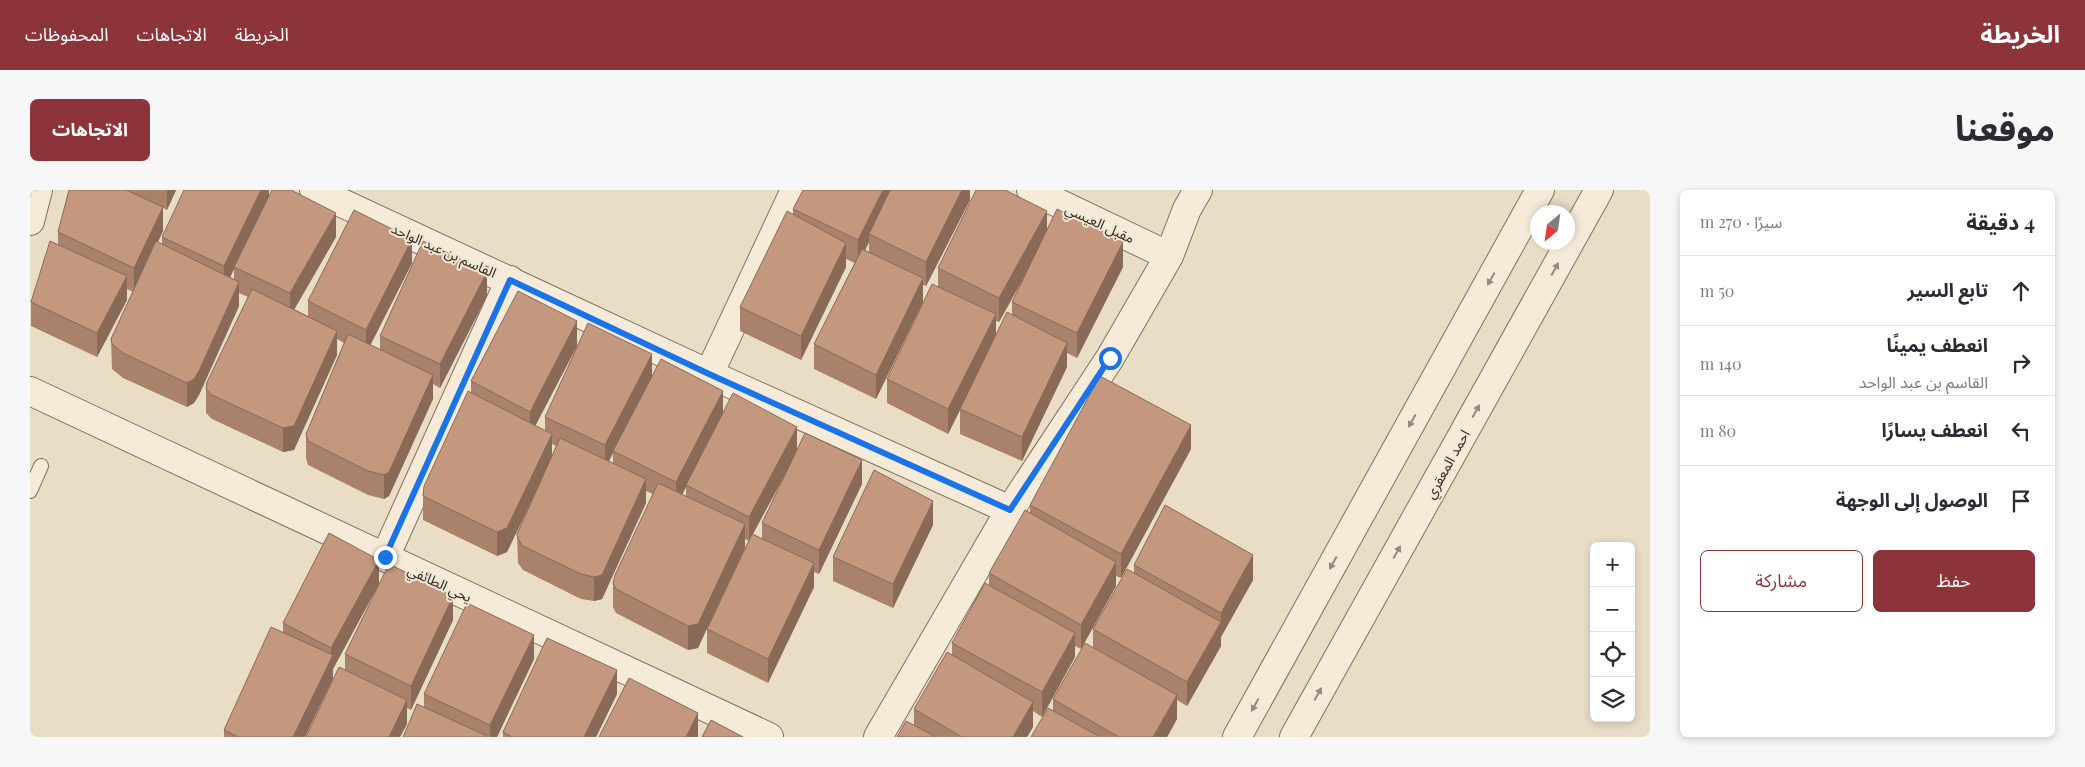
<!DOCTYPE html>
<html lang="ar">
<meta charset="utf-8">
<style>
body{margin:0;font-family:"Playfair Display","Noto Sans Arabic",serif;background:#f7f7f7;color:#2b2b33;direction:rtl}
.controls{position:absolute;right:15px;bottom:15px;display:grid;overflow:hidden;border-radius:8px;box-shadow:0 2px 8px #0003}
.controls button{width:45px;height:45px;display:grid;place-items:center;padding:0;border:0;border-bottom:1px solid #e1e1e2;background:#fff;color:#2b2b33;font:25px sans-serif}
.compass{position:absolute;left:1500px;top:15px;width:45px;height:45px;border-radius:50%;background:#fff;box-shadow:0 2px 8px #0003;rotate:209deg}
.stop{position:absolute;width:15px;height:15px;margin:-11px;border:4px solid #1a73e8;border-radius:50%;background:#fff}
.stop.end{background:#1a73e8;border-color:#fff;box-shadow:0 1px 5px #0008}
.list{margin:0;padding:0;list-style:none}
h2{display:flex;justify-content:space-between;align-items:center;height:65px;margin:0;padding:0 20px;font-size:21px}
h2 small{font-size:16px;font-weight:400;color:#7c7c81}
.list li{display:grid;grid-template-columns:32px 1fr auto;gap:15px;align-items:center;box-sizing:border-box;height:70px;padding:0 20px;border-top:1px solid #e1e1e2}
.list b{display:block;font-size:19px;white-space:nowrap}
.list p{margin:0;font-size:16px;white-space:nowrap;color:#7c7c81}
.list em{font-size:16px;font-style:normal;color:#7c7c81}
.actions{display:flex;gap:10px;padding:15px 20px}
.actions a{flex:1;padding:11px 0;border:1px solid #8d333a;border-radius:8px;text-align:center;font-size:18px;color:#8d333a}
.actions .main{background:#8d333a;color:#fff}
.icon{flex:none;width:28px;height:28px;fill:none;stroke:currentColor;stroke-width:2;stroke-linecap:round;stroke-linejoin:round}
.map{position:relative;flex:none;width:1620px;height:547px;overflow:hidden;direction:ltr;border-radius:8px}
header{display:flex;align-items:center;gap:30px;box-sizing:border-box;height:70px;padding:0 25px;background:#8d333a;color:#fff}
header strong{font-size:24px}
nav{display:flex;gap:28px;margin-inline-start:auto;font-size:18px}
.intro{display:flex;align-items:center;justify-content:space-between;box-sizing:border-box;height:120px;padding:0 30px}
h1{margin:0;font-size:35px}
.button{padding:12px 22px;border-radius:8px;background:#8d333a;color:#fff;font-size:18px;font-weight:700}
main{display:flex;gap:30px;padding:0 30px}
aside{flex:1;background:#fff;border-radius:8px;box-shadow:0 2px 8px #0003}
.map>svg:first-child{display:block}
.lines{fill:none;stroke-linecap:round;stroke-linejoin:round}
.service-casing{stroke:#846f5d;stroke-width:16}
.minor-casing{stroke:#846f5d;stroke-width:30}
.service{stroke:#f5ebd8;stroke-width:14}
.minor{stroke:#f5ebd8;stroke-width:28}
.wall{fill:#a9826d;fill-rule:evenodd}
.shaded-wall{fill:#896a59}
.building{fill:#c4977f;stroke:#896a59}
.oneway{fill:#958a7c}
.route{stroke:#1a73e8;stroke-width:6}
.labels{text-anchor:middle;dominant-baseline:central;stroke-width:4;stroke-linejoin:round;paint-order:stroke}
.street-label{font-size:14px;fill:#352920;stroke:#f2e8d5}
</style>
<header>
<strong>الخريطة</strong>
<nav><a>الخريطة</a><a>الاتجاهات</a><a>المحفوظات</a></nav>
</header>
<div class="intro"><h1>موقعنا</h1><a class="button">الاتجاهات</a></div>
<main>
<aside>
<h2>4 دقيقة<small>سيرًا · 270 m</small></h2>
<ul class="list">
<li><svg class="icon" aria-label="ahead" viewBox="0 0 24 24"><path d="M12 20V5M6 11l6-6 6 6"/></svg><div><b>تابع السير</b></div><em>50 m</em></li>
<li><svg class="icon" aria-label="right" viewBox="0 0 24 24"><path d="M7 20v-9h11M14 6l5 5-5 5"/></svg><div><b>انعطف يمينًا</b><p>القاسم بن عبد الواحد</p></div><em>140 m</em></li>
<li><svg class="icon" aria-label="left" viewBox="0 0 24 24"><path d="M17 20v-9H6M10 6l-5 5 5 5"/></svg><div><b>انعطف يسارًا</b></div><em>80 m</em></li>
<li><svg class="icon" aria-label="arrive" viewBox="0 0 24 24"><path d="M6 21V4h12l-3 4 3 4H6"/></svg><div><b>الوصول إلى الوجهة</b></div></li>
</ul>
<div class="actions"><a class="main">حفظ</a><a>مشاركة</a></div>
</aside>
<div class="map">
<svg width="1620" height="547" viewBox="0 0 1620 547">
<rect width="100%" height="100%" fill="#eaddc6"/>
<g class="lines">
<defs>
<path id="service" d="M0 301 11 276"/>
<path id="minor" d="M284 0 679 184 980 320
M1001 0 1139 66
M0 31 8 0
M679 184 765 0
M0 201 739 547
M355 367 480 90
M848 547 980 320 1080 168 1139 66 1157 19 1168 0
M1207 547 1510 0
M1264 547 1569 0"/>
</defs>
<!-- service casing -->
<use href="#service" class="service-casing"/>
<!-- minor casing -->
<use href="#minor" class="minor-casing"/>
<!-- service -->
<use href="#service" class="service"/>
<!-- minor -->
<use href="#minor" class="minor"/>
</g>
<!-- wall -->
<path class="wall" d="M39 0H146L137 20 133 18V41L128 52 132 54V47L239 0V6L306 47 264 119 278 126V111L382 73 340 155 350 160V146L457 106 410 198 403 194V209L359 306 354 309 338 305 278 275 276 268V244L314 153 307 149V165L264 260 253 262 182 229 176 223V199L218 107 209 103V116L169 205 164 213 157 217 93 188 82 179 81 149 103 102 97 99V110L67 167 1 136V112L28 55V42ZM204 79V89L200 87Z
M940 0V10L896 96 893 95V112L846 209 784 179V154L825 73 816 69V77L771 170 710 141V117L763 24V19ZM839 52V62L835 60Z
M1017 39 1093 77 1047 168 1037 163V177L992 271 930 244V220L918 244 857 213V189L908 96V78ZM993 89 982 112V125L966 146V131L969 132Z
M547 156 505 236 515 241V227L622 185 693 223 767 258 832 294 789 384 784 382V397L738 493 677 463V439L719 351 715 349 668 458 658 460 586 423 583 417V393L623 304 616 301V313L572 409 564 411 551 409 493 380 488 373 487 344 506 302 477 362 467 366 393 330V306L441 203V191ZM522 254 526 256 522 266ZM583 263V273L579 271ZM755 285 732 333V349L723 344ZM656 297V306L652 305Z
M1161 259 1091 388 1086 386V396L1051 459 1045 456V467L1012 527 1003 521V537L997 547H867L884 535V519L922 466V453L959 395V383L1000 324V315Z
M903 335 863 418 803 391V367Z
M1104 375 1223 390 1191 447V456L1157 516 1147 510V529L1137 547H1001L1023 521V509L1063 457V439L1104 383Z
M349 394 303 479 275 547H194V540L253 442V433Z
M423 430 381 520 377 518V534L370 547H276L315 480V464Z
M504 469 467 547H373L394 517V504Z
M587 504 566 547H473V542Z"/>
<!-- shaded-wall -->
<path class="shaded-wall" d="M137 0H146L137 20Z
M231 0H239V7L204 77V79L194 101V76Z
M853 0H865L839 44V52L828 74V50Z
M932 0H940V10L896 96V72Z
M133 17V41L104 102V78Z
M1017 21V45L969 132V108Z
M306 23V47L260 127V103Z
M382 49V73L336 164V140Z
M1093 52V77L1047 168V143Z
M816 53V77L771 170V146Z
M457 82V106L410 198V174Z
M97 86V110L67 167V143Z
M893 88V112L846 209V185Z
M209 92V116L169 205 164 213 157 217V193Z
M966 124V148L918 244V219Z
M547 131V156L500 246V222Z
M307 141V165L264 260 253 262V238Z
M1037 153V177L992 271V247Z
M622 164V188L583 261V263L575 279V255Z
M403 185V209L359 306 354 309V285Z
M693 201V225L656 295V297L646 316V292Z
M1161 235V259L1091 388V364Z
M767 237V262L719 351V327Z
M522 244V268L477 362 467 366V342Z
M832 270V294L789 384V360Z
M616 289V313L572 409 564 411V387Z
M903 311V335L863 418V394Z
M715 334V358L668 458 658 460V436Z
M1223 365V390L1191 447V456L1157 516V492L1191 433V423Z
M349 370V394L303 479V489L275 547H263L301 469V458Z
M1086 372V396L1051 459V435Z
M784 373V397L738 493V469Z
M423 406V430L381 520V496Z
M1045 443V467L1012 527V502Z
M504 445V469L467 547H460V535Z
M587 480V504L566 547H554Z
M1147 505V529L1137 547H1123Z
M377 510V534L370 547H359Z
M1003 512V537L997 547H983Z
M668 523V547H656Z"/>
<!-- building -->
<path class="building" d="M39 0H96L133 17 104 78 28 42Z
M154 0H231L194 76 132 47Z
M242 0H261L306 23 260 103 204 77Z
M773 0H853L828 50 763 19Z
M860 0H932L896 72 839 44Z
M946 0H975L1017 21 969 108 908 78Z
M1027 19 1093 52 1047 143 982 112Z
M324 20 382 49 336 140 278 111Z
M757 21 816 53 771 146 710 117Z
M20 51 97 86 67 143 1 112Z
M126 51 209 92 169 181 164 189 157 193 93 163 82 154 81 149Z
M393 51 457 82 410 174 350 146Z
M832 59 893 88 846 185 784 154Z
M902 94 966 124 918 219 857 189Z
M222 99 307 141 264 236 253 238 182 205 176 199 177 192Z
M488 101 547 131 500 222 441 191Z
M977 122 1037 153 992 247 930 219Z
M558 133 622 164 575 255 515 227Z
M318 144 403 185 359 282 354 285 338 281 278 251 276 244Z
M631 169 693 201 646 292 583 261Z
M1070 186 1161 235 1091 364 1000 315Z
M438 201 522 244 477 338 467 342 393 306 394 296Z
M703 203 767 237 719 327 656 295Z
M775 243 832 270 789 360 732 333Z
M530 248 616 289 572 385 564 387 551 384 493 356 488 349 487 344Z
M844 280 903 311 863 394 803 367Z
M628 293 715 334 668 434 658 436 586 399 583 393 585 385Z
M1135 315 1223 365 1191 423 1104 375Z
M995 320 1086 372 1051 435 959 383Z
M299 343 349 370 301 458 253 433Z
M722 344 784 373 738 469 677 439Z
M359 374 423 406 381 496 315 464Z
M1097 379 1191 432 1157 492 1063 439Z
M955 393 1045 443 1012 502 922 453Z
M437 413 504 445 460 535 394 504Z
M241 437 303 465 263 547H208L194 540Z
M517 448 587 480 554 547H482L473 542Z
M1055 453 1147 505 1123 547H1089L1023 509Z
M917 462 1003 512 983 547H932L884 519Z
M309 477 377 510 359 547H276Z
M599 488 668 523 656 547H569Z
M387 514 457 546V547H373Z
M1018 518 1070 547H1001Z
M681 530 713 547H672Z
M876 531 906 547H867Z"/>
<!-- one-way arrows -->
<defs><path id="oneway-solid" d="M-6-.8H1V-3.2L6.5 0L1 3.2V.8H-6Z" transform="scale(1.25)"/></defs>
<g class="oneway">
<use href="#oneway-solid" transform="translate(1525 79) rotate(-61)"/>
<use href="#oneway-solid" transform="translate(1461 89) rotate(119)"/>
<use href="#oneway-solid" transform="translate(1446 221) rotate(-61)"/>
<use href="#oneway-solid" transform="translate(1382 231) rotate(119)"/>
<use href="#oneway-solid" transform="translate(1367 362) rotate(-61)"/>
<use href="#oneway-solid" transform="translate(1303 373) rotate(119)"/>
<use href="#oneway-solid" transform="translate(1288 504) rotate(-61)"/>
<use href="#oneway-solid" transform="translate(1225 515) rotate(119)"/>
</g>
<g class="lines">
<!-- route -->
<path class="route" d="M355 367 480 90 679 184 980 320 1080 168"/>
</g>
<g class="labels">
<!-- street labels -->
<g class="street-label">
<text transform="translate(1070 33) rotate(25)">مقبل العيسي</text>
<text transform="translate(414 60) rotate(24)">القاسم بن عبد الواحد</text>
<text transform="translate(1417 274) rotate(-61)">احمد المعقري</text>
<text transform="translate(410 393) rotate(25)">يحي الطائفي</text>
</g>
</g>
</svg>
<div class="controls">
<button>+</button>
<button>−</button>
<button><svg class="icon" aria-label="locate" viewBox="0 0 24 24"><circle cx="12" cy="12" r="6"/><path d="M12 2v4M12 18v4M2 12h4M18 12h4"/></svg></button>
<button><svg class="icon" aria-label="layers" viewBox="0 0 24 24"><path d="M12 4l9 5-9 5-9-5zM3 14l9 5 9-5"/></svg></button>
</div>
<svg class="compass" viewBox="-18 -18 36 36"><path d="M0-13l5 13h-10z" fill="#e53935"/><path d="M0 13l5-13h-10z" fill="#7c7c81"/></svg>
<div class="stop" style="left:1080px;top:168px"></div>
<div class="stop end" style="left:355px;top:367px"></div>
</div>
</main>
